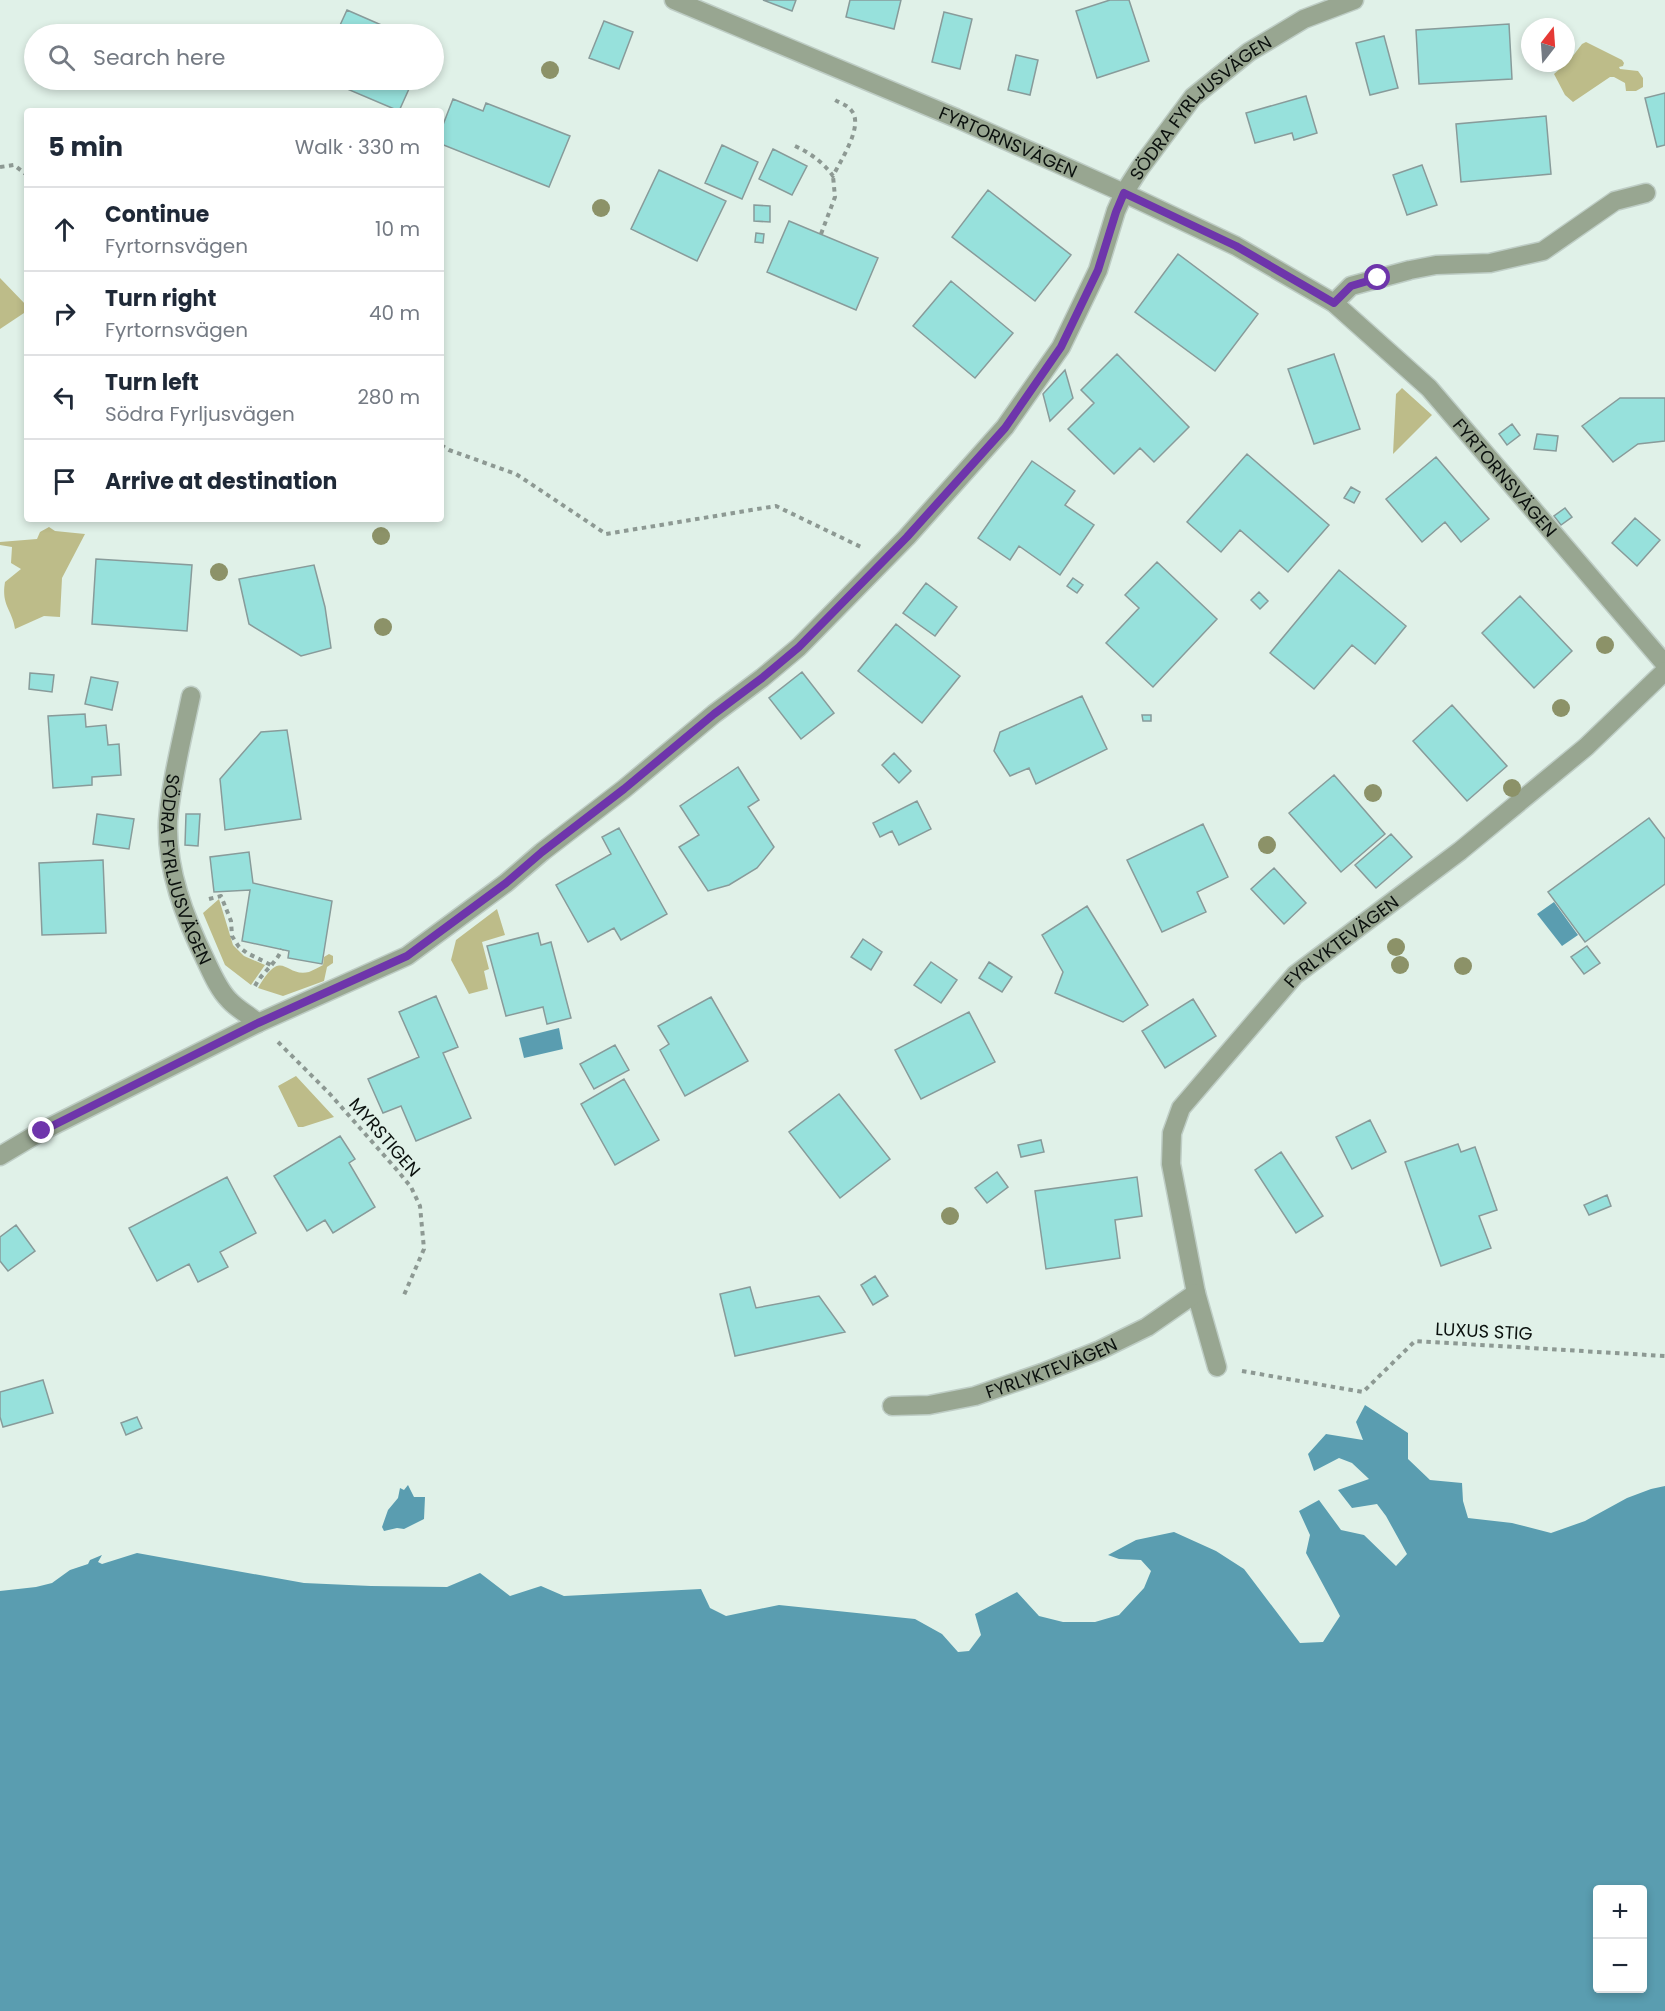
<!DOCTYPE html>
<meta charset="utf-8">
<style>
body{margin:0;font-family:Poppins,sans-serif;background:#f2f2f3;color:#1f2937}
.controls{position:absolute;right:18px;bottom:18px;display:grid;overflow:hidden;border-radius:6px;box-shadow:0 3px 9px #0003}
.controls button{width:54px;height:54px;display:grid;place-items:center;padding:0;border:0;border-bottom:2px solid #e0e1e3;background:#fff;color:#1f2937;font:30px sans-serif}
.compass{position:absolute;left:1521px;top:18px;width:54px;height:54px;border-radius:50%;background:#fff;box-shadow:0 3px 9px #0003;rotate:17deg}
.stop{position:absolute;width:18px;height:18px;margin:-14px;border:4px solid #6e35ab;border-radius:50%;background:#fff}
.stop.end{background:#6e35ab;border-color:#fff;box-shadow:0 2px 6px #0008}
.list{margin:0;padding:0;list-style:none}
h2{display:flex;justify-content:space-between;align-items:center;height:78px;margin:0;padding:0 24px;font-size:26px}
h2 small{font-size:20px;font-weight:400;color:#747a83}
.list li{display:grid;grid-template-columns:39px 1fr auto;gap:18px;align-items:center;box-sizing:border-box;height:84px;padding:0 24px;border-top:2px solid #e0e1e3}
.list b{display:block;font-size:22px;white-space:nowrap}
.list p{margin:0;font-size:20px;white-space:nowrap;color:#747a83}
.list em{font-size:20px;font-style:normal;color:#747a83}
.icon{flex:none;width:33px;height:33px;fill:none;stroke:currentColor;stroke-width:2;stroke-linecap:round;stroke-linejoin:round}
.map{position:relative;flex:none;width:1665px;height:2011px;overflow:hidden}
.search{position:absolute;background:#fff;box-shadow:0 3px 9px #0003;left:24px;top:24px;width:420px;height:66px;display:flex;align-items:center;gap:15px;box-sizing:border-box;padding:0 21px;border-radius:33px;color:#747a83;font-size:22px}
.panel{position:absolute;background:#fff;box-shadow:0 3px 9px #0003;left:24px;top:108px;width:420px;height:414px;border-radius:6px}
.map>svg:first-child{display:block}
.green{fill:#bdbc89}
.water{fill:#5a9db0;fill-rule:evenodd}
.building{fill:#97e1dc;stroke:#889b9a;stroke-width:1.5}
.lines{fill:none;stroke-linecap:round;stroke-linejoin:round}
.minor-casing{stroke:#becdc5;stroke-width:21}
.path{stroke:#8d9993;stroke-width:4;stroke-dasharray:4.5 4.5;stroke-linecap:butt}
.minor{stroke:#98a691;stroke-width:18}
.tree{fill:#8c9268}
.route{stroke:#6e35ab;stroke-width:8}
.labels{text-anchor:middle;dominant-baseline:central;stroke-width:4.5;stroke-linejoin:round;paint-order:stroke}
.street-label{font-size:18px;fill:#0b110e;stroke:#e0f1e8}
</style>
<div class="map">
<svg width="1665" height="2011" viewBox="0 0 1665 2011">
<rect width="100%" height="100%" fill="#e0f1e8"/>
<!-- green -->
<path class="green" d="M1586 42 1622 60 1624 63 1623 66 1619 67 1620 69 1638 71 1643 78V87L1636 91H1626L1625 83 1614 77H1610L1573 102 1565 95 1554 74 1569 61 1582 44Z
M0 278 27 306V311L0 329Z
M1402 388 1432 415 1393 454 1396 394Z
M49 527 55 531 85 534 62 578 60 617 44 616 15 629C12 609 1 606 5 582L21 569 11 563 12 547 0 545V542L37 539 40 532Z
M219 899 233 945 244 956 265 965 251 985 225 965 203 913Z
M497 909 505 935 482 942 489 969 484 971 488 989 469 994 451 960 456 940Z
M329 954 333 956V963L327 967 324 981 283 996 258 988C283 945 284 978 309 972 314 970 319 967 323 965L324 957Z
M296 1076 334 1117 303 1127H298L278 1086Z"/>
<!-- water -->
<path class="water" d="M1554 902 1578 935 1562 946 1537 914Z
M559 1028 563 1049 524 1058 519 1038Z
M1365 1405 1408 1433V1459L1430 1480 1462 1483 1463 1501 1468 1518 1512 1523 1551 1533 1585 1521 1627 1498 1651 1489 1665 1486V2011H0V1591L36 1587 52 1583 70 1570 88 1564 90 1560 102 1555 98 1562 102 1564 137 1553 304 1583 371 1586 447 1587 480 1573 510 1596 541 1586 564 1596 701 1589 710 1608 726 1616 779 1605 915 1619 942 1634 958 1652 969 1651 981 1635 975 1614 1017 1592 1039 1616 1063 1622H1095L1119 1615 1144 1588 1151 1571 1141 1560 1119 1559 1108 1555 1136 1540 1174 1532 1216 1551 1244 1569 1300 1643 1323 1642 1340 1616 1306 1553 1310 1535 1299 1511 1319 1500 1341 1530 1364 1535 1396 1566 1407 1554 1386 1516 1377 1504 1352 1508 1338 1490 1369 1479 1352 1463 1339 1458 1314 1471 1308 1454 1326 1434 1363 1440 1356 1422ZM1598 1890H1642V1988H1598Z
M408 1485 414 1497H425L424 1519 404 1529 397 1528 384 1531 382 1527 388 1510 398 1498 400 1488 404 1490Z"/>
<!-- building -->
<path class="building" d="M763 0H796L792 11Z
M850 0H901L894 29 846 17Z
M1110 0H1129L1149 61 1097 78 1076 11Z
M347 10 402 34H336Z
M944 12 972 19 960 69 932 62Z
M604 21 633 32 619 69 589 58Z
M1509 24 1512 79 1419 84 1416 30Z
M1384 36 1398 88 1370 95 1356 43Z
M1016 55 1038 60 1030 95 1008 90Z
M266 80H285L280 88Z
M335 80H413L399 111 333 83Z
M1665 93V145L1657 147 1645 98Z
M1306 96 1317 133 1294 140 1292 133 1255 143 1246 113Z
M453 99 483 111 486 103 570 136 549 187 441 144V130Z
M1546 116 1551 174 1461 182 1456 124Z
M722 145 758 162 742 199 705 183Z
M773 149 807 166 792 195 759 179Z
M1422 165 1437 205 1407 215 1393 175Z
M659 170 726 201 697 261 631 229Z
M988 190 1071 255 1035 301 952 237Z
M754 205 770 206V222L754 221Z
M789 221 878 258 856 310 767 272Z
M756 233 764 234 763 243 755 242Z
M1178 254 1258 314 1215 371 1135 312Z
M951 281 1013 333 975 378 913 326Z
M1117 354 1189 427 1154 462 1140 448 1114 474 1068 429 1094 403 1081 390Z
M1334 354 1360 429 1314 444 1288 369Z
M1065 370 1073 398 1050 421 1043 394Z
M1620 398H1665V441L1638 444 1613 462 1582 426Z
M1512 424 1520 435 1507 445 1499 434Z
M1537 434 1558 436 1556 451 1534 449Z
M1247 454 1329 525 1288 572 1240 530 1221 552 1187 522Z
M1436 457 1489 519 1461 542 1445 522 1422 542 1386 499Z
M1032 461 1075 491 1065 505 1094 525 1060 575 1019 546 1010 560 978 538Z
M1351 487 1360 492 1354 503 1344 498Z
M1565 508 1572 517 1561 525 1554 516Z
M1635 518 1660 540 1637 566 1612 543Z
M96 559 192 565 187 631 92 624Z
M1157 562 1217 619 1153 687 1106 643 1139 608 1125 595Z
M314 565 325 607 331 648 301 656 249 624 239 579Z
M1339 570 1406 626 1375 664 1352 645 1314 689 1270 653Z
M1073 578 1083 585 1077 593 1067 586Z
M926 583 957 607 935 636 903 613Z
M1259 592 1268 601 1260 609 1251 600Z
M1520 596 1572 651 1534 688 1482 633Z
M896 624 960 676 922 723 858 671Z
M802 672 834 713 801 739 769 698Z
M30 673 54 675 52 692 29 689Z
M91 677 118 682 112 710 85 704Z
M1082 696 1107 749 1036 784 1029 768 1010 776 994 751 1000 732Z
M1452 705 1507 766 1467 801 1413 741Z
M85 714 86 727 106 725 108 745 119 744 121 775 92 777V785L53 788 48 716Z
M1142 715H1151V721H1143Z
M287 730 301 819 225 830 220 779 261 732Z
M894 753 911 771 899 783 882 765Z
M738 767 759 800 748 807 774 847 757 868 729 885 708 891 679 847 699 835 680 806Z
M1334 775 1385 834 1341 872 1289 813Z
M917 801 931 829 899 845 892 831 880 837 873 823Z
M97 814 134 819 129 849 93 844Z
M186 814H200L198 846 185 845Z
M1649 818 1665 839V884L1585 942 1548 892Z
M1203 824 1228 877 1197 892 1206 912 1162 932 1127 860Z
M619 828 667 914 621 940 614 928 588 942 556 885 611 854 602 837Z
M1391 834 1412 857 1376 888 1355 865Z
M249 852 253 883 332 901 322 964 288 958 289 951 242 941 250 890 214 892 210 857Z
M103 860 106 933 42 935 39 863Z
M1274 868 1306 903 1284 924 1251 889Z
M1087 906 1148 1005 1123 1022 1055 993 1063 972 1042 935Z
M538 933 541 945 551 942 571 1018 547 1024 543 1007 506 1016 487 946Z
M863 939 882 952 871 970 851 957Z
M1587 946 1600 963 1584 974 1571 957Z
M931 962 957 980 941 1003 914 985Z
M989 962 1012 977 1002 992 979 978Z
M436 996 458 1047 443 1053 471 1118 416 1141 401 1106 383 1113 368 1079 419 1057 399 1012Z
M711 997 748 1061 685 1096 660 1050 669 1044 658 1026Z
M1193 999 1216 1036 1165 1068 1142 1031Z
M969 1012 995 1062 921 1099 895 1050Z
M615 1045 629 1070 594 1089 580 1064Z
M624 1079 659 1140 615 1165 581 1104Z
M839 1094 890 1159 840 1198 789 1132Z
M1370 1120 1386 1152 1352 1169 1336 1137Z
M340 1136 355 1159 349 1163 375 1207 333 1233 325 1220 307 1231 274 1176Z
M1041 1140 1044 1152 1021 1157 1018 1145Z
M1458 1144 1461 1152 1475 1147 1497 1210 1479 1216 1491 1248 1441 1266 1405 1162Z
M1281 1152 1323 1216 1296 1233 1255 1170Z
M997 1172 1008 1187 987 1203 975 1188Z
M227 1177 256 1233 220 1252 228 1267 198 1282 189 1264 157 1281 129 1228Z
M1137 1177 1142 1216 1115 1220 1120 1258 1046 1269 1035 1191Z
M1607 1195 1611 1206 1589 1215 1584 1205Z
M16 1225 35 1251 8 1271 0 1261V1237Z
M875 1276 888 1296 873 1305 861 1285Z
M750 1287 756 1308 819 1296 845 1332 735 1356 720 1294Z
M43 1380 53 1413 3 1427 0 1417V1392Z
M137 1417 142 1428 126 1435 121 1423Z"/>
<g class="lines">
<defs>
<g id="minor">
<path id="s1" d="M674 0 956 118 1124 193 1236 246 1334 303 1429 388 1665 664"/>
<path d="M1334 303 1351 286 1410 270 1436 265 1490 263 1543 251 1615 201 1646 193"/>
<path id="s2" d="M191 696C183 735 171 781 168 821 166 870 185 918 206 961 212 974 219 990 229 1000 237 1009 249 1015 258 1023"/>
<path id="s3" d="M0 1156 42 1131 258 1023 407 956 506 883 542 852 624 789 714 714 762 678 799 647 907 537 1005 427 1061 347 1098 270 1116 211 1124 193 1140 168 1193 97 1249 52 1304 19 1354 0"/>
<path id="s4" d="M1217 1367 1196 1293 1171 1164 1172 1133 1181 1108 1295 975 1460 851 1586 747 1665 671"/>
<path id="s5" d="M892 1406 929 1405 975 1396 1042 1373 1100 1350 1147 1327 1196 1293"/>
</g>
</defs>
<!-- minor casing -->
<use href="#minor" class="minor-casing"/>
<!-- path -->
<path class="path" d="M795 146C810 153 823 162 833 176 840 161 865 125 851 110 847 105 840 103 835 100
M0 167 14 165 27 175
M821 234 835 197 833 176
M441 445 449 450 516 474 606 534 776 506 861 547
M209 899 221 896 231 921 232 936 239 947 247 953 271 965
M255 986C262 972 276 964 282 949
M278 1042 329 1093 397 1170 411 1187 420 1206 424 1249 404 1295
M1242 1371 1363 1392 1415 1341 1665 1356"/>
<!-- minor -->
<use href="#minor" class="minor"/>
</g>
<!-- trees -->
<g class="tree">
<circle cx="550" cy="70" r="9"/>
<circle cx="601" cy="208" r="9"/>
<circle cx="381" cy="536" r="9"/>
<circle cx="219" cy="572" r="9"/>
<circle cx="383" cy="627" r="9"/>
<circle cx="1605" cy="645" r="9"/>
<circle cx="1561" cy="708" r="9"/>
<circle cx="1512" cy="788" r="9"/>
<circle cx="1373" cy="793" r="9"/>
<circle cx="1267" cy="845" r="9"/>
<circle cx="1396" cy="947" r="9"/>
<circle cx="1400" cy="965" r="9"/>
<circle cx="1463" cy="966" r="9"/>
<circle cx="950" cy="1216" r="9"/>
</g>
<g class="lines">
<!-- route -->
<path class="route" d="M42 1131 258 1023 407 956 506 883 542 852 624 789 714 714 762 678 799 647 907 537 1005 428 1061 347 1098 270 1116 212 1124 193 1236 246 1334 303 1351 286 1378 278"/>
</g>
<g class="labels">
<!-- street labels -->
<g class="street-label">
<text stroke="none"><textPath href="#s3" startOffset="1635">SÖDRA FYRLJUSVÄGEN</textPath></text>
<text stroke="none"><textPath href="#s1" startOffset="363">FYRTORNSVÄGEN</textPath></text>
<text stroke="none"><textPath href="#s1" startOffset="972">FYRTORNSVÄGEN</textPath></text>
<text stroke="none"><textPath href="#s2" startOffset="178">SÖDRA FYRLJUSVÄGEN</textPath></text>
<text stroke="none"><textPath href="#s4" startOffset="498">FYRLYKTEVÄGEN</textPath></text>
<text transform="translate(385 1137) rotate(49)">MYRSTIGEN</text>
<text transform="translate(1484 1331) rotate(3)">LUXUS STIG</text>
<text stroke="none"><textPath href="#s5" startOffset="165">FYRLYKTEVÄGEN</textPath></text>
</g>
</g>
</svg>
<div class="controls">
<button>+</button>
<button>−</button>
</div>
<svg class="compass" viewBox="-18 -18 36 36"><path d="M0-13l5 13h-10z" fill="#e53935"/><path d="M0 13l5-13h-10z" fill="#747a83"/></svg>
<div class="stop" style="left:1378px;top:278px"></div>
<div class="stop end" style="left:42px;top:1131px"></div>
<div class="search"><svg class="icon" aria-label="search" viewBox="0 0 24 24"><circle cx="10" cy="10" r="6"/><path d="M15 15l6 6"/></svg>Search here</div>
<section class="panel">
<h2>5 min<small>Walk · 330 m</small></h2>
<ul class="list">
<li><svg class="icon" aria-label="ahead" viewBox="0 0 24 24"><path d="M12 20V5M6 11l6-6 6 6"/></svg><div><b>Continue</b><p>Fyrtornsvägen</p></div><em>10 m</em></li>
<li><svg class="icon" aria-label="right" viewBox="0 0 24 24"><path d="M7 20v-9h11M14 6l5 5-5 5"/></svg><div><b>Turn right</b><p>Fyrtornsvägen</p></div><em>40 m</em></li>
<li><svg class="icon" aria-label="left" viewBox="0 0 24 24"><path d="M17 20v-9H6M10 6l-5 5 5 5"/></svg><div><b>Turn left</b><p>Södra Fyrljusvägen</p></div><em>280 m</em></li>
<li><svg class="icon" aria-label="arrive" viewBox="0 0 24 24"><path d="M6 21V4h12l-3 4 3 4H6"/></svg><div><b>Arrive at destination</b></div></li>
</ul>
</section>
</div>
